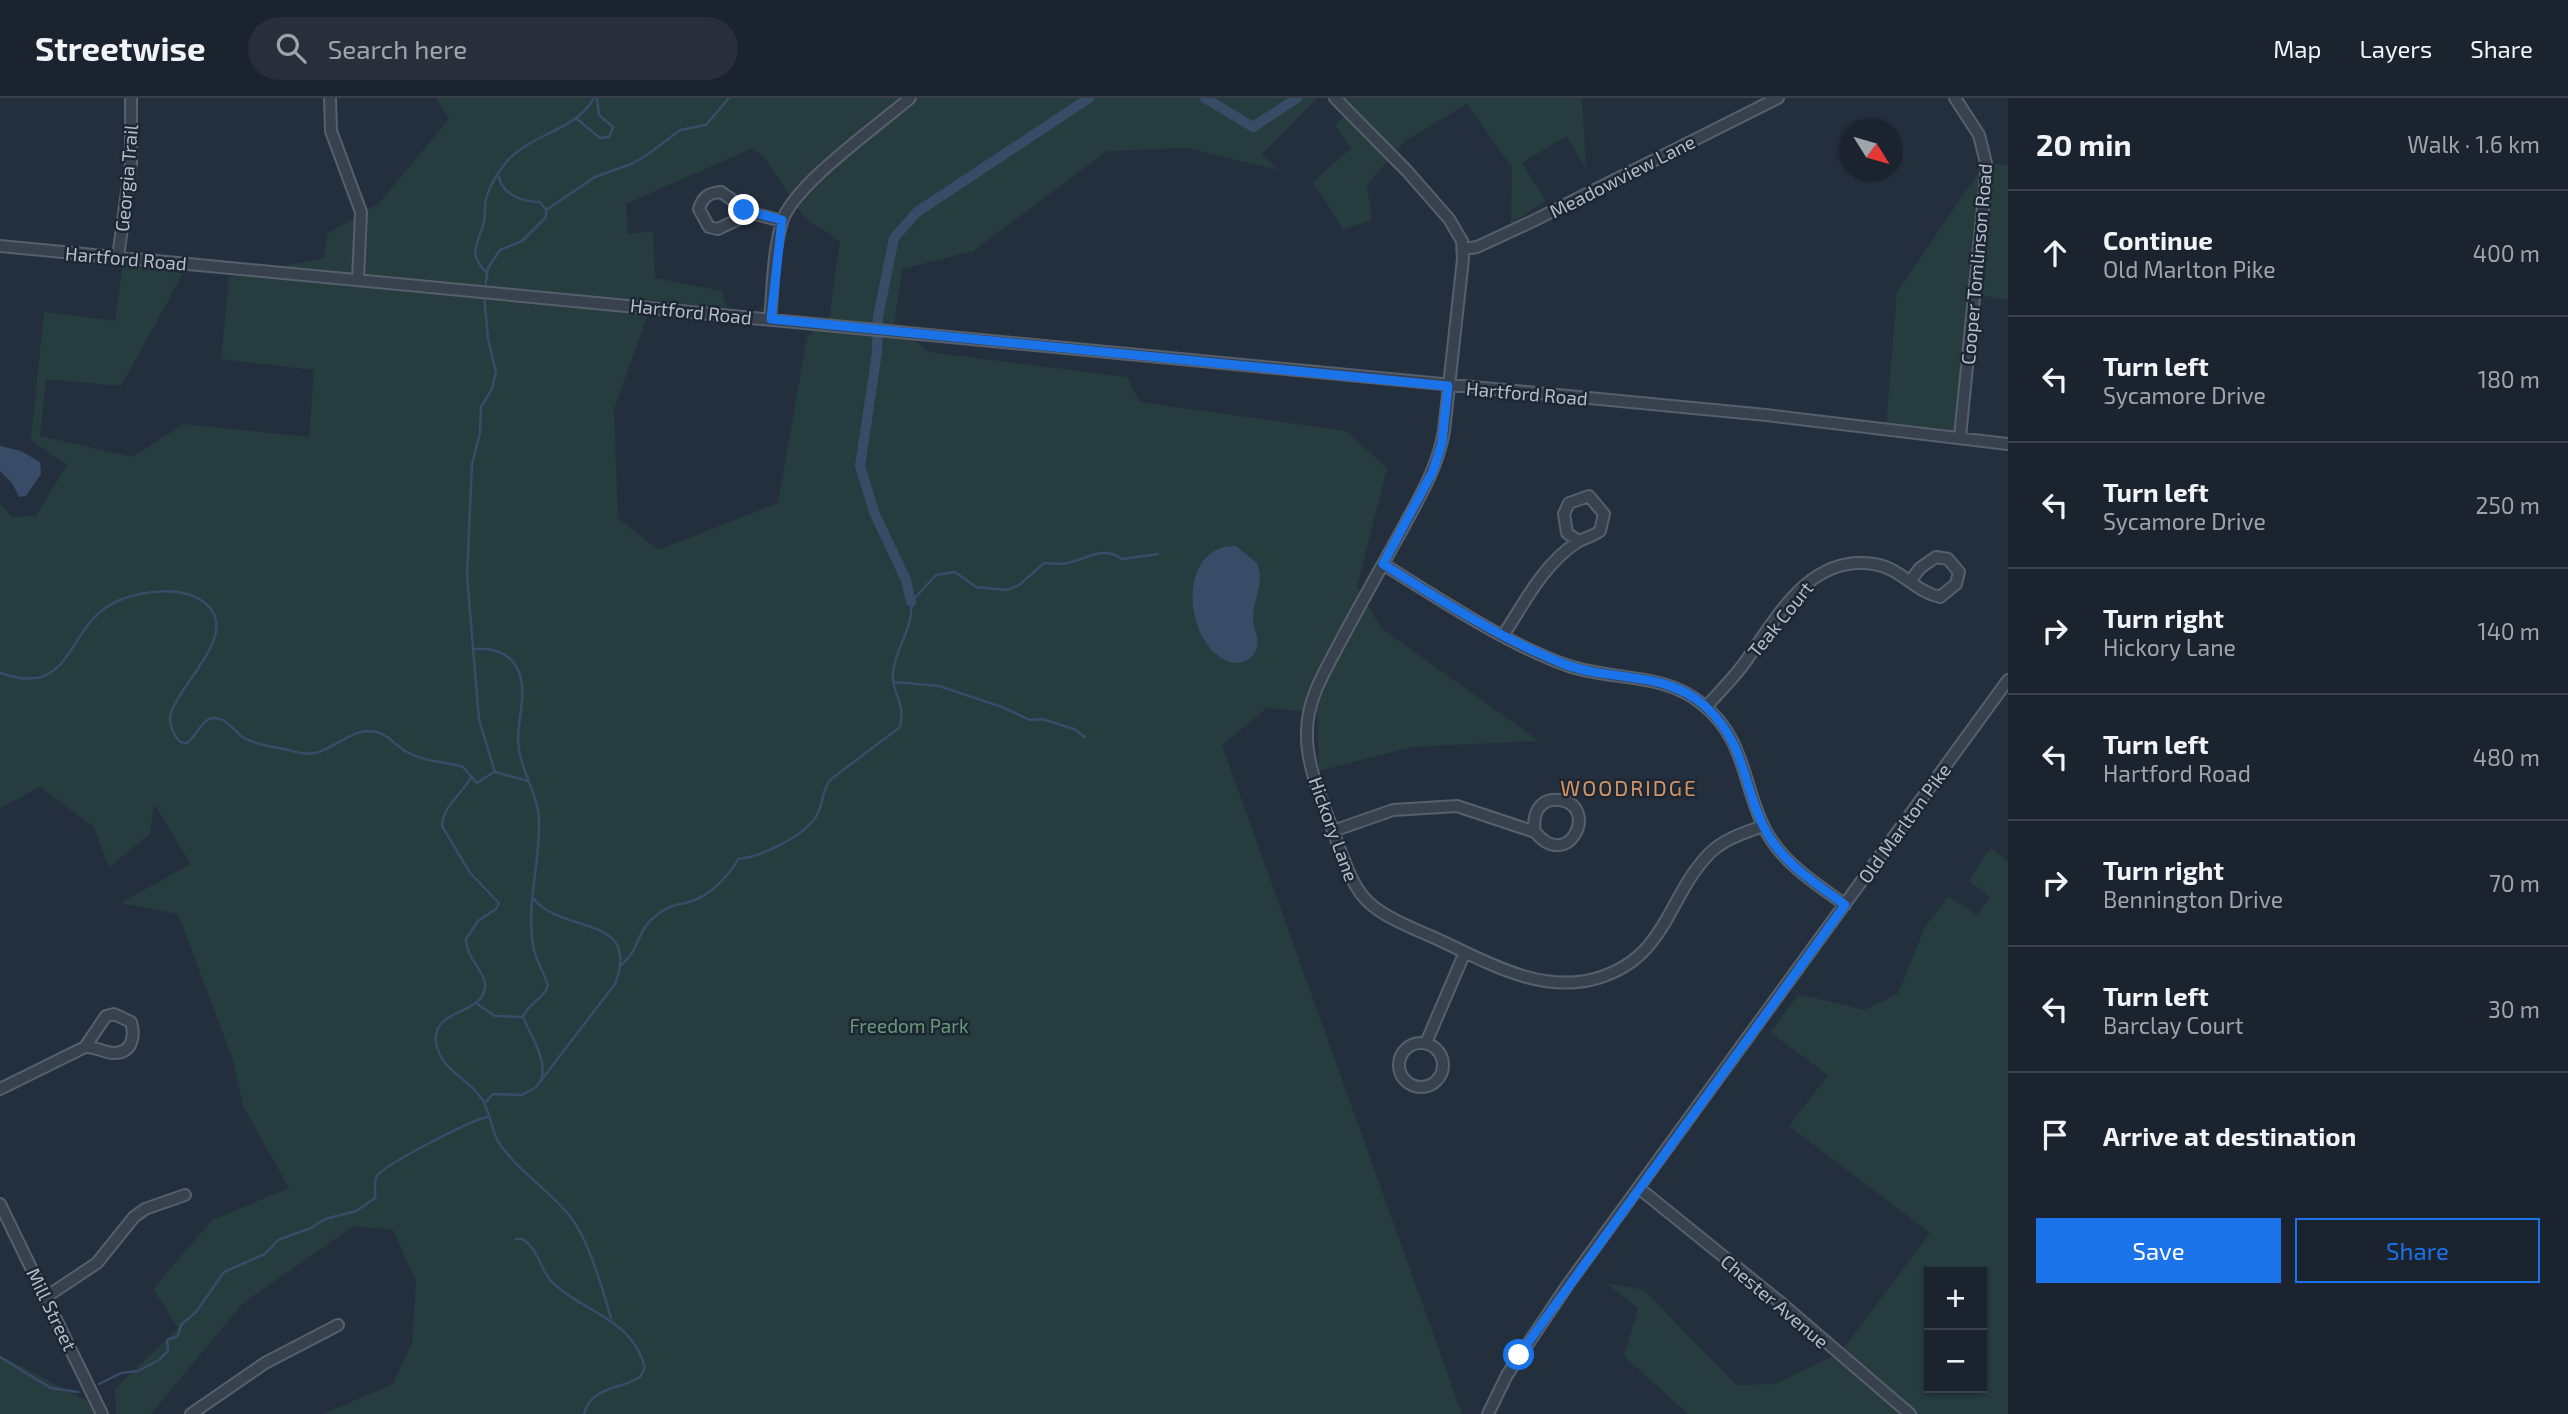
<!DOCTYPE html>
<meta charset="utf-8">
<style>
body{margin:0;font-family:"Exo 2",sans-serif;background:#282f3a;color:#f1f3f6}
.controls{position:absolute;right:21px;bottom:21px;display:grid;overflow:hidden;border-radius:0px;box-shadow:0 2px 5px #0004}
.controls button{width:63px;height:63px;display:grid;place-items:center;padding:0;border:0;border-bottom:2px solid #39404a;background:#1b232e;color:#f1f3f6;font:35px sans-serif}
.compass{position:absolute;left:1840px;top:21px;width:63px;height:63px;border-radius:50%;background:#1b232e;box-shadow:0 2px 5px #0004;rotate:127deg}
.stop{position:absolute;width:21px;height:21px;margin:-16px;border:5px solid #1a73e8;border-radius:50%;background:#fff}
.stop.end{background:#1a73e8;border-color:#fff;box-shadow:0 2px 7px #0008}
.list{margin:0;padding:0;list-style:none}
h2{display:flex;justify-content:space-between;align-items:center;height:91px;margin:0;padding:0 28px;font-size:30px}
h2 small{font-size:23px;font-weight:400;color:#a0a4aa}
.list li{display:grid;grid-template-columns:46px 1fr auto;gap:21px;align-items:center;box-sizing:border-box;height:126px;padding:0 28px;border-top:2px solid #39404a}
.list b{display:block;font-size:26px;white-space:nowrap}
.list p{margin:0;font-size:23px;white-space:nowrap;color:#a0a4aa}
.list em{font-size:23px;font-style:normal;color:#a0a4aa}
.actions{display:flex;gap:14px;padding:21px 28px}
.actions a{flex:1;padding:16px 0;border:2px solid #1a73e8;border-radius:0px;text-align:center;font-size:24px;color:#1a73e8}
.actions .main{background:#1a73e8;color:#fff}
.icon{flex:none;width:38px;height:38px;fill:none;stroke:currentColor;stroke-width:2;stroke-linecap:round;stroke-linejoin:round}
.map{position:relative;flex:none;width:2008px;height:1316px;overflow:hidden}
header{display:flex;align-items:center;gap:42px;box-sizing:border-box;height:98px;padding:0 35px;background:#1b232e;border-bottom:2px solid #39404a}
header strong{font-size:33px}
nav{display:flex;gap:38px;margin-inline-start:auto;font-size:24px}
.search{width:490px;height:63px;background:#282f3a;display:flex;align-items:center;gap:18px;box-sizing:border-box;padding:0 24px;border-radius:38px;color:#a0a4aa;font-size:26px}
main{display:flex}
aside{flex:1;background:#1b232e}
.map>svg:first-child{display:block}
.green{fill:#263c3f;fill-rule:evenodd}
.water{fill:#394c67}
.lines{fill:none;stroke-linecap:round;stroke-linejoin:round}
.stream{stroke:#394c67;stroke-width:2.5}
.canal{stroke:#394c67;stroke-width:10}
.minor-casing{stroke:#565f6c;stroke-width:14}
.minor{stroke:#38414e;stroke-width:10}
.route{stroke:#1a73e8;stroke-width:9}
.labels{text-anchor:middle;dominant-baseline:central;stroke-width:5;stroke-linejoin:round;paint-order:stroke}
.street-label{font-size:19px;fill:#b4bcc9;stroke:#1d2633}
.park-label{font-size:19px;fill:#6b9a76;stroke:#1d2633}
.neighbourhood-label{font-size:21px;letter-spacing:2px;fill:#d59563;stroke:#1d2633}
</style>
<header>
<strong>Streetwise</strong>
<div class="search"><svg class="icon" aria-label="search" viewBox="0 0 24 24"><circle cx="10" cy="10" r="6"/><path d="M15 15l6 6"/></svg>Search here</div>
<nav><a>Map</a><a>Layers</a><a>Share</a></nav>
</header>
<main>
<div class="map">
<svg width="2008" height="1316" viewBox="0 0 2008 1316">
<rect width="100%" height="100%" fill="#242f3e"/>
<!-- green -->
<path class="green" d="M436 0H1317L1262 56 1278 72 1188 50 1107 53 973 153 902 171 894 227 929 254 1127 279 1140 304 1346 333 1387 370 1357 489 1381 530 1539 643 1412 649 1319 673 1317 615 1267 610 1222 647 1462 1316H323L393 1286 412 1245 416 1184 393 1132 354 1128 243 1205 151 1316H116L115 1291 178 1230 153 1191 212 1122 289 1090 244 1010 232 959 178 816 120 805 191 766 154 706 150 736 109 769 94 729 40 689 0 710V406L13 419 36 418 67 367 31 342 44 214 115 223 123 165 185 172 121 288 46 281 40 338 132 359 184 326 309 339 314 272 221 261 229 179 324 160 327 136 380 104 449 21ZM753 50 764 59 804 119 840 143 829 221 807 239 778 405 658 452 618 420 614 311 653 203 727 210 722 193 655 180 653 133 628 136 626 106Z
M1338 0H1582L1586 70 1566 38 1522 65 1546 103 1511 126 1512 70 1467 6 1404 44 1367 87 1372 122 1343 131 1313 84 1351 50 1335 27 1350 14Z
M1985 65 2008 67V202L1978 197 1956 336 1886 327 1897 194Z
M1990 750 2008 763V1316H1688L1624 1258 1638 1210 1606 1185 1644 1192 1736 1287 1775 1286 1840 1255 1930 1135 1789 1028 1828 977 1770 934 1799 896 1864 912 1898 896 1925 829 1948 798 1977 817 1990 799 1969 783ZM1929 1174H1982V1290H1929Z
M0 1257 102 1311 104 1316H0Z"/>
<!-- water -->
<path class="water" d="M0 348 21 353 40 364 41 376 26 398 19 399 12 385 0 373Z
M1236 448 1257 465C1265 485 1254 499 1253 519 1252 530 1261 540 1256 552 1252 562 1244 565 1234 565 1183 554 1174 446 1236 448Z"/>
<g class="lines">
<!-- stream -->
<path class="stream" d="M577 21 600 40 609 39 613 29 599 17 597 0
M499 79C502 97 524 104 540 104L546 112
M487 175C469 157 475 150 483 128 486 119 484 110 486 101 489 90 497 76 504 67 528 35 574 35 594 0
M485 190 488 170 500 152 522 143 546 119V112L595 79 631 66 647 57 680 32 706 27 729 0
M484 197 488 241 496 274 492 291 481 309 480 335 472 366 467 477 479 622 495 674
M474 551C491 550 506 553 516 568 529 590 518 618 518 642 519 672 539 695 539 724 540 768 525 809 534 852 537 864 544 875 548 887 545 900 529 904 523 919 531 939 548 961 541 983
M0 575C77 602 63 525 120 502 140 494 171 489 193 498 253 525 180 583 171 615 168 625 173 636 180 644L187 645C196 639 202 621 213 620 226 619 234 633 244 640 257 648 280 649 296 654 327 663 342 633 370 633 386 633 394 647 407 654 425 664 443 663 463 669L477 685 494 674
M894 584 939 588 1002 609 1030 622 1042 621 1074 631 1085 639
M495 674 528 683
M471 679C463 696 442 708 442 728L470 775 499 805 496 811 478 823 466 841C466 860 487 876 485 889 482 918 432 910 436 944 440 973 469 980 482 1001 490 1013 491 1031 499 1045 518 1073 548 1091 569 1117 589 1141 602 1190 611 1220
M621 867C639 853 636 836 651 822 672 802 678 810 699 800 714 793 731 775 738 761 761 759 805 738 817 717 824 705 821 694 830 682L900 629C906 602 891 596 893 575 895 550 914 530 911 504L936 477 955 474 976 489 1007 492 1018 488 1044 465C1051 465 1060 467 1067 465 1087 461 1103 447 1122 461L1158 456
M476 905 495 918 523 919
M485 1005 493 996 522 997 536 989 615 886C642 815 561 837 533 800
M516 1141H523C540 1154 541 1174 553 1185 586 1216 633 1221 645 1270L640 1279C620 1292 591 1288 584 1316
M0 1259 51 1290 78 1294
M99 1286 121 1275 138 1273 159 1262 168 1253 167 1242 178 1238 181 1227 196 1214 224 1174 265 1156 278 1142 311 1130 325 1121 356 1113 375 1100C376 1093 373 1085 377 1078 382 1068 473 1021 487 1019"/>
<!-- canal -->
<path class="canal" d="M1205 0 1253 29 1297 0
M911 504 906 482 874 414 860 368 877 254 878 219 894 140 917 114 1089 0"/>
<defs>
<path id="minor" d="M330 0 331 33 361 114 358 182
M1335 0 1407 73 1449 121 1462 143 1463 161 1444 333C1438 369 1420 398 1403 430 1381 470 1358 510 1337 550 1323 576 1307 603 1307 634 1306 666 1321 701 1332 730 1358 801 1358 807 1428 837 1481 860 1538 898 1598 880 1667 859 1667 800 1708 757 1723 741 1744 735 1763 728
M1955 0 1979 37 1987 69 1960 339
M751 115 718 131 709 129 699 111C703 99 708 95 721 94L751 115 782 123
M0 148 1766 317 2008 346
M1464 151 1477 149 1531 124 1778 0
M118 159 131 65V0
M770 221C773 189 773 154 782 124 793 87 879 27 910 0
M1383 466C1436 499 1510 548 1569 568 1614 583 1662 574 1701 605 1748 642 1742 690 1767 735 1786 768 1816 785 1845 807
M1504 536C1525 504 1543 467 1576 445 1583 440 1592 439 1600 433L1604 416 1589 398 1569 405 1564 416 1567 435 1578 443
M1706 609C1720 593 1736 578 1748 560 1779 516 1811 456 1874 466 1901 470 1915 494 1940 499L1956 486 1959 474 1948 461 1936 459 1920 470 1911 482
M1333 733 1393 712 1457 708 1535 734C1569 775 1600 708 1560 702 1539 699 1532 717 1535 734
M1399 967a22 22 0 1 1 44 0a22 22 0 1 1-44 0Z
M1426 945 1465 854
M0 991 85 949 106 918 114 916 131 924C135 937 133 955 114 955 104 955 95 948 85 949
M1640 1091 1781 1205 1910 1316
M0 1106 102 1316
M46 1199 97 1165 134 1119 145 1111 185 1097
M191 1316 265 1265 338 1227
M1488 1316 1507 1277 1569 1185 2008 582"/>
</defs>
<!-- minor casing -->
<use href="#minor" class="minor-casing"/>
<!-- minor -->
<use href="#minor" class="minor"/>
</g>
<g class="lines">
<!-- route -->
<path class="route" d="M744 112 782 122 771 221 1448 288 1442 345 1433 373 1383 466C1440 502 1501 541 1564 566 1611 584 1665 572 1705 608 1748 647 1742 691 1767 735 1786 768 1816 785 1845 807L1519 1257"/>
</g>
<g class="labels">
<!-- street labels -->
<g class="street-label">
<text transform="translate(1622 78) rotate(-27)">Meadowview Lane</text>
<text transform="translate(126 80) rotate(-85)">Georgia Trail</text>
<text transform="translate(126 160) rotate(5)">Hartford Road</text>
<text transform="translate(1976 166) rotate(-85)">Cooper Tomlinson Road</text>
<text transform="translate(691 213) rotate(6)">Hartford Road</text>
<text transform="translate(1527 295) rotate(5)">Hartford Road</text>
<text transform="translate(1780 521) rotate(-51)">Teak Court</text>
<text transform="translate(1904 725) rotate(-54)">Old Marlton Pike</text>
<text transform="translate(1334 731) rotate(70)">Hickory Lane</text>
<text transform="translate(1775 1203) rotate(40)">Chester Avenue</text>
<text transform="translate(52 1211) rotate(64)">Mill Street</text>
</g>
<!-- park labels -->
<g class="park-label">
<text x="909" y="927">Freedom Park</text>
</g>
<!-- neighbourhood labels -->
<g class="neighbourhood-label">
<text x="1629" y="689">WOODRIDGE</text>
</g>
</g>
</svg>
<div class="controls">
<button>+</button>
<button>−</button>
</div>
<svg class="compass" viewBox="-18 -18 36 36"><path d="M0-13l5 13h-10z" fill="#e53935"/><path d="M0 13l5-13h-10z" fill="#a0a4aa"/></svg>
<div class="stop" style="left:1519px;top:1257px"></div>
<div class="stop end" style="left:744px;top:112px"></div>
</div>
<aside>
<h2>20 min<small>Walk · 1.6 km</small></h2>
<ul class="list">
<li><svg class="icon" aria-label="ahead" viewBox="0 0 24 24"><path d="M12 20V5M6 11l6-6 6 6"/></svg><div><b>Continue</b><p>Old Marlton Pike</p></div><em>400 m</em></li>
<li><svg class="icon" aria-label="left" viewBox="0 0 24 24"><path d="M17 20v-9H6M10 6l-5 5 5 5"/></svg><div><b>Turn left</b><p>Sycamore Drive</p></div><em>180 m</em></li>
<li><svg class="icon" aria-label="left" viewBox="0 0 24 24"><path d="M17 20v-9H6M10 6l-5 5 5 5"/></svg><div><b>Turn left</b><p>Sycamore Drive</p></div><em>250 m</em></li>
<li><svg class="icon" aria-label="right" viewBox="0 0 24 24"><path d="M7 20v-9h11M14 6l5 5-5 5"/></svg><div><b>Turn right</b><p>Hickory Lane</p></div><em>140 m</em></li>
<li><svg class="icon" aria-label="left" viewBox="0 0 24 24"><path d="M17 20v-9H6M10 6l-5 5 5 5"/></svg><div><b>Turn left</b><p>Hartford Road</p></div><em>480 m</em></li>
<li><svg class="icon" aria-label="right" viewBox="0 0 24 24"><path d="M7 20v-9h11M14 6l5 5-5 5"/></svg><div><b>Turn right</b><p>Bennington Drive</p></div><em>70 m</em></li>
<li><svg class="icon" aria-label="left" viewBox="0 0 24 24"><path d="M17 20v-9H6M10 6l-5 5 5 5"/></svg><div><b>Turn left</b><p>Barclay Court</p></div><em>30 m</em></li>
<li><svg class="icon" aria-label="arrive" viewBox="0 0 24 24"><path d="M6 21V4h12l-3 4 3 4H6"/></svg><div><b>Arrive at destination</b></div></li>
</ul>
<div class="actions"><a class="main">Save</a><a>Share</a></div>
</aside>
</main>
